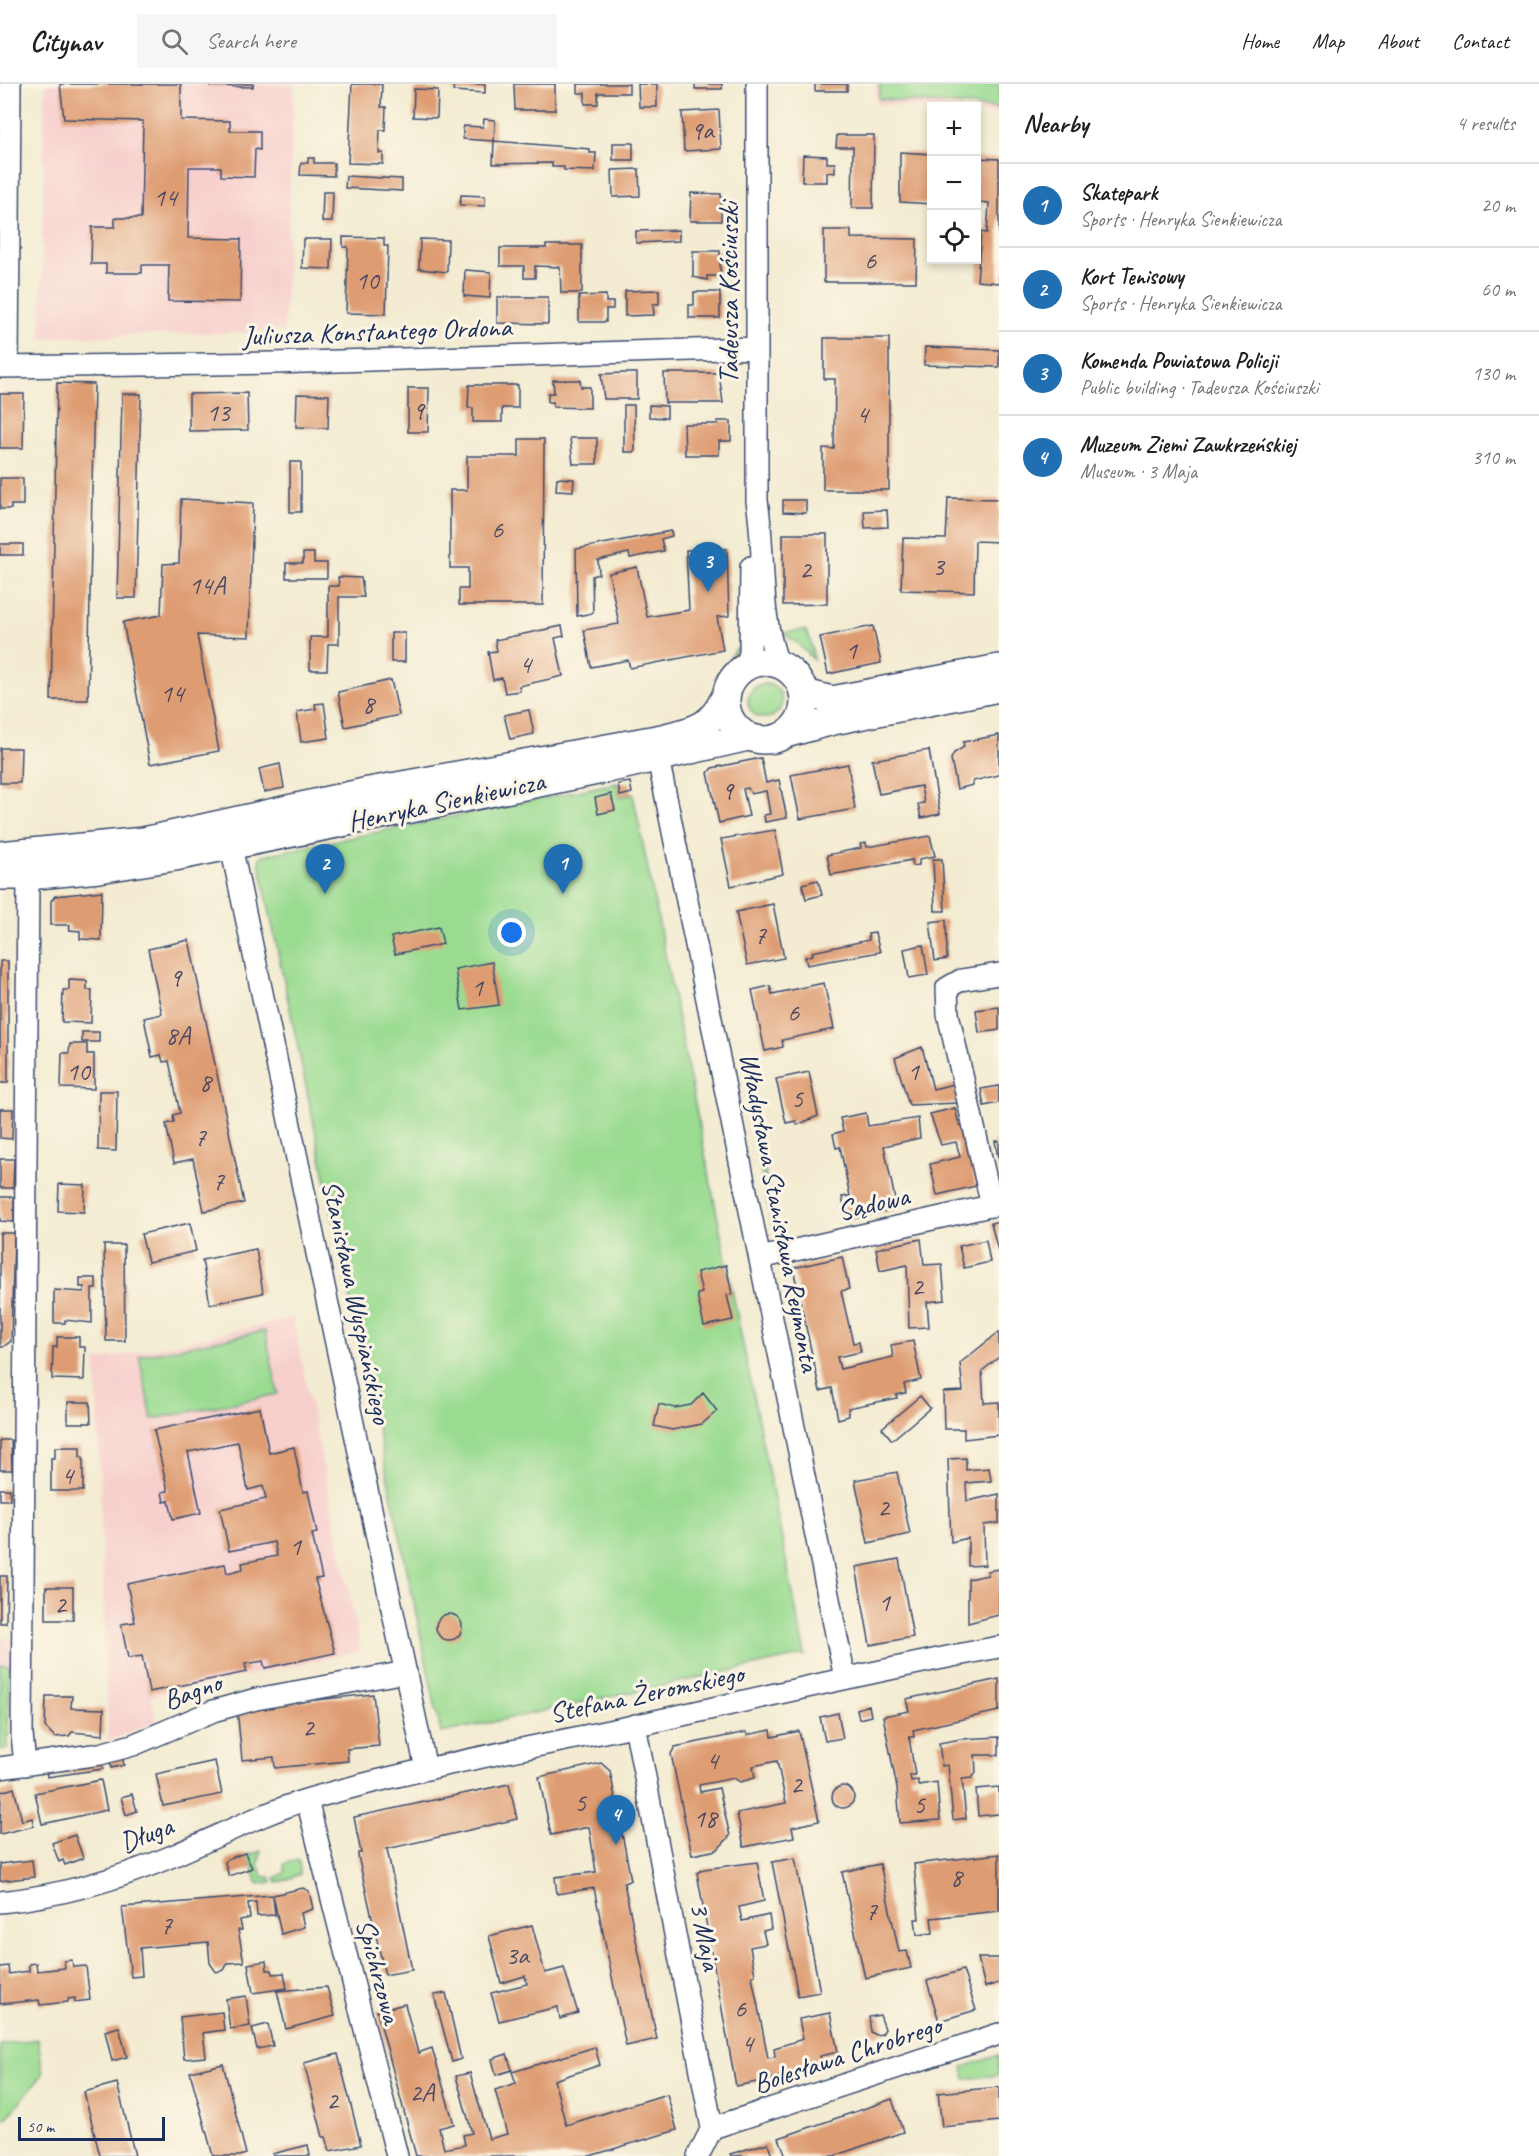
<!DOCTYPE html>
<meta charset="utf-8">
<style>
body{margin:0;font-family:Caveat,sans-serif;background:#f6f6f6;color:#202124}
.controls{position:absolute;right:18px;top:18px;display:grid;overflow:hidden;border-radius:0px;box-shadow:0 3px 9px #0003}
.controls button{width:54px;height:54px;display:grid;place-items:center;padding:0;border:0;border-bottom:2px solid #e0e0e0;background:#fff;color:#202124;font:30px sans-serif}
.scale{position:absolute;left:18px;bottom:15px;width:147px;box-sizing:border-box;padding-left:6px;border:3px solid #1b2f5e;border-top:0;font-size:16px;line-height:21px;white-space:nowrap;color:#1b2f5e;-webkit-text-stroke:4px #fcf5e5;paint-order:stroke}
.you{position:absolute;left:512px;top:849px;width:21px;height:21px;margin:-15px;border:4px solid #fff;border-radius:50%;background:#1a73e8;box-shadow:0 0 0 9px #1a73e833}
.badge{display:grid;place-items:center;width:39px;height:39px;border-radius:50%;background:#1f6fb2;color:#fff;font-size:20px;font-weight:700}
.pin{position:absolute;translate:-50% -50px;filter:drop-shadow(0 2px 3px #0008)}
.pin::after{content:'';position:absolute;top:32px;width:21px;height:18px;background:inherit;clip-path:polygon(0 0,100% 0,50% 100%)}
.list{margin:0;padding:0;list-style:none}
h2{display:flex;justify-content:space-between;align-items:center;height:78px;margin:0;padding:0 24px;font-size:26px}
h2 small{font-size:20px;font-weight:400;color:#757577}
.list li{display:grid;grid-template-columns:39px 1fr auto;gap:18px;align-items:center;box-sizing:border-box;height:84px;padding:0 24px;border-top:2px solid #e0e0e0}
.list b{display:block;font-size:22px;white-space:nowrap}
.list p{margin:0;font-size:20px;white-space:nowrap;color:#757577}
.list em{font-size:20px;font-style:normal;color:#757577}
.icon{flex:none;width:33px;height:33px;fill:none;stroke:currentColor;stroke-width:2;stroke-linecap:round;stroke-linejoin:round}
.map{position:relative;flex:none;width:999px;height:2072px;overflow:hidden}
header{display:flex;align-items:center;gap:36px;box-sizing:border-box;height:84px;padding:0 30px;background:#fff;border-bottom:2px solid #e0e0e0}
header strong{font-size:28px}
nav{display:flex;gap:33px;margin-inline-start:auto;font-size:21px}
.search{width:420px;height:54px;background:#f6f6f6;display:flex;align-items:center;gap:15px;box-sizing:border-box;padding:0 21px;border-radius:0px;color:#757577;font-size:22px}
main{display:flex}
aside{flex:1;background:#fff}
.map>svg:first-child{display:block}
.built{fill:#f7d0ce}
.green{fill:#9adb91;stroke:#5a8578;stroke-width:1.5}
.building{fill:#de9c72}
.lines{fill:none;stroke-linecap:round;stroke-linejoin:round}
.minor-casing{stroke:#3b4b6f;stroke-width:24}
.tertiary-casing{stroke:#3b4b6f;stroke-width:30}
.minor{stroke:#fff;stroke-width:21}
.tertiary{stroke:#fff;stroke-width:27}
.labels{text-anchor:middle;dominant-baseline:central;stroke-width:6;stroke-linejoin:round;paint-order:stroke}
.number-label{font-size:26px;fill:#4c4a63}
.street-label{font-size:28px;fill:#1b2f5e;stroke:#fcf5e5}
</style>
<header>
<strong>Citynav</strong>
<div class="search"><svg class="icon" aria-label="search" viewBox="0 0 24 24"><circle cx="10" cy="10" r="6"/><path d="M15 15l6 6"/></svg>Search here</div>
<nav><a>Home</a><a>Map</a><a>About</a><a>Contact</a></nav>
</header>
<main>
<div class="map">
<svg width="999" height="2072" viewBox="0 0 999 2072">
<rect width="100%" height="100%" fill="#fcf5e5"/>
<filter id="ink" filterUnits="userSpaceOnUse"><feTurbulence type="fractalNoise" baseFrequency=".0167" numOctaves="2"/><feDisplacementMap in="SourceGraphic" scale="12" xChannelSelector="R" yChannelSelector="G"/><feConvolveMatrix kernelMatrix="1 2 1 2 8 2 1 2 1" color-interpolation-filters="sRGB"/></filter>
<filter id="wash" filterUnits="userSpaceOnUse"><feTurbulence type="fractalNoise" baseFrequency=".008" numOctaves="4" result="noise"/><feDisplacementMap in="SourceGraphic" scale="24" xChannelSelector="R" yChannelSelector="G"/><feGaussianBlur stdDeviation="1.35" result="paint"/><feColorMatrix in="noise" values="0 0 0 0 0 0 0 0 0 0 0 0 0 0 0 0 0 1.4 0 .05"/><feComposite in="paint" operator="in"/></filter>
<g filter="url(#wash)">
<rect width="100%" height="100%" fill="#f3ecd2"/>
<!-- built -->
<path class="built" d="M45 0H294L284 247 41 254Z
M876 0H999V29L977 28 976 22 931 24 876 20Z
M293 1234 361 1567 151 1612 157 1637 108 1657 96 1277Z
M0 1554H12L9 1662 6 1668H0Z"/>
<!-- green -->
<path class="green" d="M880 0H999V24L879 15Z
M805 546 810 554 814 576 797 559 782 549Z
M740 564 739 572 722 595 718 593 736 565Z
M748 617a17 17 0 1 1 34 0a17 17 0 1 1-34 0Z
M617 699 620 713 633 710 805 1571 441 1649 259 777 261 772Z
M761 1066 776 1143 773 1144 757 1067Z
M265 1247 278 1310 152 1335 139 1272Z
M0 1581H9L8 1665H0Z
M261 1767 258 1781 263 1793H270L272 1798 258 1800 248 1771Z
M299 1776 300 1790 277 1799 275 1794 285 1789 284 1780Z
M38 1955 43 1990 6 2035 0 2030V1961Z
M999 1971V1991L965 1995 963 1983Z"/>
<g id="blocks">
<!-- building -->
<path class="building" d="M60 0H181V36L230 37V47H260V66L255 65 254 93 221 92V83H189L188 154 241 155 240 218 168 217 169 181H142V189H106V180H91L92 143H115V134H141L143 37 64 35Z
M210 0H253V3L210 2Z
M352 0H382L381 23H386L385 46H380L379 69H383V80L348 79Z
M454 0H485V9L453 7Z
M514 0H555V26H515Z
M578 0H629V9H598V20H585V9H578Z
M638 0H657V23H639Z
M695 0H722V5H695Z
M815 0H847V7H815Z
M414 5 438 6 437 34 413 33Z
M719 26 721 65 684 67 682 28Z
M484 35 495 36 494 57 463 55V42L483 43Z
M837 51H874L873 124H852L853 63H836Z
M494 57 590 65V69H596L595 87 564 86V83H552V79L493 80Z
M613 59H633V76H613Z
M900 68 932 70V120L900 118Z
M803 71 827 72V79H835V89L827 88V98H802Z
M308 74H314V79H334V92L300 91 301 79H308Z
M976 74 999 75V199L977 197 981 148 987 149 989 119 976 118Z
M639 85 640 112 613 113 612 86Z
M346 92 402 95V107L345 104Z
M323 108H333L332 138H322Z
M691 109 721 110V137H690Z
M461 111 485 112V122L460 121Z
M679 146V157L636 159V147Z
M824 146H851V154L917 155 916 198H824Z
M343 153 384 154V162H388L386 230 346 229 348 163H343Z
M303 155H332L331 185 302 184Z
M420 155 448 156 447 188 419 185Z
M546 161H582V209H561L560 183 535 182V194H524V182H500V164H546Z
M693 167H720V192H707V196L693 193Z
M465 186 491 188 490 214 464 212Z
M659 206V220H653L654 231 625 232V207Z
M694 208H720V234H689V221H694Z
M606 211V218H613V225H606V238H579V212Z
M497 213H548V240L497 239Z
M824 254H889V406H823V364L834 365 835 295H824Z
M925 263 999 266V283L924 281Z
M624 289H637V315H604L601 290Z
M664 289H719L723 319H665Z
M553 296H580L581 303H590V324L553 323V318H548V309H554Z
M57 299 94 300 88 616H51Z
M469 301H518V324H502V338H473V324H468Z
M408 304H429L428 348H408Z
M247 309 248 346 189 347V310Z
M0 310H24L23 364H0Z
M122 310H141L136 514H117Z
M297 310 329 311 328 344 296 343Z
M624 321H634L635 368H624Z
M649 321 667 322V334L649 333Z
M717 337H731V357H719V371H685L684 340H718Z
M570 354H597V380H573Z
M519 355H544L543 521H459V505H468V484H450V406H467V372H519Z
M290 378H301V428H290Z
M0 394H23V421H11V425H0Z
M557 394 574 395 573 407 556 406Z
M948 414 999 415V458L975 457 974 508 901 506 903 454 946 455Z
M181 415 253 419 249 553 197 551 219 667 150 680 123 538 161 531 163 480 179 479Z
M783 416H806V429L783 428Z
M887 426 888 443 865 444 864 427Z
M671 447 672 452 661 455 664 467 630 474 629 469 598 476 599 490 592 492 593 529 577 532 576 465Z
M783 450H827V520L783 521Z
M0 460H23V471H0Z
M727 465 729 532 717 533 723 566 630 584 628 576 591 583 584 546 619 540 609 489 637 483 647 533 689 526 686 466Z
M303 469H314V479H327V494H286V479H303Z
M338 493 361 494 364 513H339V560H328L327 586H310V553H328V502H339Z
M562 542 564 552 555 554 563 592 519 602 520 607 505 609 502 594 493 596 488 568 497 567 495 556Z
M873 542 881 579 828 590 820 553Z
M391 549H405V578H391Z
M391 596 399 631 345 643 338 608Z
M324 619 329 654 301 658 297 628 316 625 315 620Z
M529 626 534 650 510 655 504 631Z
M999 651V691L973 697V701L957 705 951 675 954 669 964 663 963 658Z
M0 664H21L20 699H0Z
M929 666 940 730 921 734 918 720 924 719 921 702 879 710 872 676Z
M761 674 766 699 779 696 787 734 765 738 764 731 770 730 766 707 751 710 748 704 743 705 749 732 719 739 708 689 712 684Z
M280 680 284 704 264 708 259 685Z
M848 680 855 725 800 735 791 691Z
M630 698 632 709 620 712 618 700Z
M611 710 615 726 598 730 595 714Z
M775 746 783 790 731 802 721 755Z
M930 752 935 772 919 775V781L913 782 912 776 831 791 827 771 861 764 860 760 866 759 867 763Z
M933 775H942L945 827H935Z
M818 796 822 811 806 815 802 800Z
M102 807 101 856 80 855V847L69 846 70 841H51V817L55 812Z
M773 820 784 874 747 881 736 828Z
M946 836 947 875 935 877 930 838Z
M439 843 443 860 395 870 391 853Z
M875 849 880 868 807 881 805 873 813 871 812 868 869 856 868 850Z
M189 856 244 1119 204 1127 193 1075 174 1079 166 1040 174 1038 173 1031 180 1029 169 977 163 978 161 971 152 973 144 934 162 930 148 865Z
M923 861 928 891 909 894 904 865Z
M0 877H8V999H0Z
M492 878 499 921 462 926 455 885Z
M69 896 87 897V906H92L91 939 62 938 63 906H69Z
M824 899 834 945 782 956 783 963 765 967 752 906 770 902 772 910Z
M999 923V946L979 949 976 926Z
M82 948H99V958H82Z
M70 960H87V970H94V1005L61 1004 62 969H69Z
M922 963 933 1005 954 1000 959 1019 909 1021 895 974Z
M809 988 818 1032 797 1041 796 1037 786 1039 776 995Z
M999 1002V1019L984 1022 981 1005Z
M99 1007H117L116 1067 98 1066Z
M955 1024 959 1041H962L976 1102 937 1111 930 1080 960 1073 956 1058 941 1061 930 1030Z
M0 1025H13L12 1055 0 1054Z
M866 1029 868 1042 918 1034 920 1054 884 1062 897 1125 847 1136 842 1113 850 1112 840 1063 836 1064 833 1050 843 1047 840 1034Z
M995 1057H999V1073H998Z
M0 1075H14L13 1104H0Z
M59 1100 85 1101 84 1128 58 1127Z
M0 1113H14V1138L0 1137Z
M999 1137V1167H998L991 1139Z
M190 1139 196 1167 148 1178 141 1150Z
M0 1149H14L11 1257 3 1263H0Z
M921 1155 924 1181 942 1180 945 1216 927 1218 929 1243 909 1244 907 1181 880 1187 876 1165Z
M986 1156 990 1178 964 1184 959 1162Z
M104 1161H124L125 1257H106Z
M256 1165 263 1209 210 1220 202 1176Z
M842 1173 849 1205 841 1207 853 1259 859 1258 861 1268 837 1273 840 1285 893 1273 891 1261 913 1257 921 1296 904 1300 906 1309 896 1311 897 1314 848 1324 849 1332 838 1335 832 1304 820 1307 793 1184Z
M726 1181 732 1210 727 1211 733 1236 704 1242 697 1210 702 1209 697 1188Z
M80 1194H96V1205H92V1239L65 1236V1239H54V1206L84 1208V1203H80Z
M999 1248V1273L982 1287 984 1319 999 1318V1351L964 1355V1345H944L943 1308 963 1307 960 1279Z
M57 1253H79V1263H85L84 1296 52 1295 53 1263H57Z
M703 1309 717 1327 702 1340 672 1346 654 1342 659 1320 675 1324 691 1321Z
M920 1312 930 1324 892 1356 882 1344Z
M68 1318H90L91 1339H68Z
M260 1324 269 1369 294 1363 303 1408 308 1407 317 1449 312 1450 322 1494 315 1495 335 1569 265 1584 263 1577 245 1580 247 1588 149 1608 142 1572 128 1574 121 1540 135 1538 127 1500 225 1480 227 1489 243 1485 242 1479 277 1472 274 1458 229 1467 220 1425 266 1415 263 1402 248 1406 238 1358 188 1368 201 1429 173 1435 169 1417 164 1418 162 1408 168 1407 154 1346Z
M0 1356H11L12 1386H0Z
M55 1363H80V1373H83V1407H51V1374H55Z
M966 1374V1386L989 1384 991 1397 966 1399 967 1417 999 1410V1439L984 1441 985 1481 968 1482V1454L951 1458 948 1375Z
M897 1388 910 1450 868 1459 855 1396Z
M0 1405H10V1416H0Z
M899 1475 913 1553 870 1561 856 1483Z
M999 1485V1531L968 1539V1495L988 1491 987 1487Z
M0 1492H7L6 1539H0Z
M46 1503H73V1536H46Z
M436 1543a13 13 0 1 1 26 0a13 13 0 1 1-26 0Z
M999 1595V1627L913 1646 914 1653H909L915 1691H910L911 1697 918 1696V1701L937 1698 940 1736 900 1739 897 1704 883 1632 909 1627 906 1615Z
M373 1610 379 1662 347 1665 348 1677 304 1681 275 1684 274 1673 242 1676 237 1624Z
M46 1612H72L71 1624 104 1625 103 1651 72 1648 69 1652 55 1653 45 1643Z
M869 1621 871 1632 859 1635 857 1625Z
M838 1629 843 1654 825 1657 820 1633Z
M771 1646 772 1653 799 1647 819 1737 792 1743 794 1753 744 1763 737 1729 786 1719 777 1677 753 1682 755 1694 740 1698 734 1694 699 1701 700 1708 719 1704 730 1752 717 1766 692 1771 671 1670 675 1663 746 1648 747 1651Z
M999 1653V1671H975L976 1689 972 1694 962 1695 966 1734 953 1736 948 1681 942 1682 939 1659 961 1655Z
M122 1671 124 1681 111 1684 109 1674Z
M101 1675 103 1685 47 1693 46 1684Z
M215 1677 222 1710 163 1722 156 1690Z
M601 1679 610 1687 631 1796 624 1799 657 1955 626 1962 594 1804 557 1810 555 1793 596 1788 589 1743 551 1751 539 1693Z
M101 1696 107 1726 42 1740 35 1709Z
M509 1700 517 1735 387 1765 412 1886 385 1891 358 1772V1769H361L354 1733Z
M832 1713a11 11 0 1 1 22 0a11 11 0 1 1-22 0Z
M999 1703V1730L978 1732 976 1705Z
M14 1704 22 1737 32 1734 34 1742 0 1750 1 1708Z
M132 1710 137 1727 126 1731 121 1713Z
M75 1751 83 1774 65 1781 63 1776 59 1778 52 1759Z
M245 1769 252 1784 229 1792 225 1779 227 1775Z
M999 1770V1827L931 1834 933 1849 917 1851 915 1835H919L914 1780Z
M795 1774 820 1908 798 1912 772 1778Z
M32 1776 34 1793 0 1797V1780Z
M757 1778 764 1817 739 1823 742 1837 769 1831 771 1845 763 1847 766 1860 750 1863 755 1891 752 1892 768 1974 775 1973 774 1964 803 1955 799 1935 830 1929 838 1968 820 1972 821 1977 810 1983 772 1995 736 2002 697 1789 704 1785Z
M880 1780 899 1868 907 1867 911 1884 865 1894 842 1788Z
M303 1804 309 1807 313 1825 301 1829 304 1843 281 1850 273 1811Z
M273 1811 275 1831 257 1832 256 1818 248 1819 250 1834 240 1836 242 1846H238L244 1878 228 1879 224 1886 216 1888 210 1879 208 1858 140 1864 142 1892 131 1893 122 1823Z
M532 1841 545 1889 564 1884 578 1929 560 1935 558 1923 499 1937 491 1909 527 1900 525 1892 501 1899 489 1852Z
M978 1874H999V1899L985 1903Z
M72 1876 73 1883 86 1882 90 1916 75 1918V1914L68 1915V1918L40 1921 39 1916 0 1920V1883L8 1882 9 1890 29 1887V1880L36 1879 37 1887 65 1884 64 1877Z
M266 1877 267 1886H272L273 1890 284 1889 287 1904 253 1909 248 1880Z
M963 1886 976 1926 939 1937 927 1897Z
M327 1903 335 1932 286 1945 277 1907Z
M446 1909 461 1975 452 1978 434 1911Z
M246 1912 250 1942 230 1945 226 1915Z
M405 1920 418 1969 432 1964 454 2040 439 2044 444 2065 465 2061 463 2051 472 2049 456 1992 470 1989 489 2055 507 2050 495 2006 516 1999 512 1988 595 1963 600 1981 554 1996 566 2041 667 2010 677 2046 590 2072H416L377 1927Z
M222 1928 224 1946 203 1949 206 1973 184 1975 180 1933Z
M880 1931 885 1945 882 1950 876 1951 871 1948 869 1933Z
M268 1940 273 1962 257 1965 252 1944Z
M119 1943 127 1973 112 1977 105 1947Z
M338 1970 361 2061 330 2067 326 2053H323L304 1979Z
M507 1970 512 1986 496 1991 492 1975Z
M223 1980 246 2070 240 2072H213L190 1988Z
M117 1999 135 2072H100L84 2008Z
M999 2003V2037L942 2043 938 2009Z
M892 2015 903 2048 834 2072H786L779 2054Z
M768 2059 772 2072H731L730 2070Z
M308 2061 310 2072H273L272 2070Z"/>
</g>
</g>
<g filter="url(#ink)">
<use href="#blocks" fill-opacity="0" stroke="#3b4b6f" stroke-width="1.5"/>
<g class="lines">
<defs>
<path id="minor" d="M757 0V417C766 471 758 528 778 579
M0 283 273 279 756 264
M8 283 10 0
M746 582 750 569 751 483
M658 674 845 1594
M231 762 426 1685
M992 1122 948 930 947 904 961 896 999 890
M760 1174 999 1120
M635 1641 712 2044 698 2072
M25 1681 22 1650 28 792
M0 1684 100 1670 133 1661 213 1627 256 1615 406 1588
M307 1716 397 2072
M0 1818C61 1812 119 1795 175 1771 219 1752 263 1729 309 1715 416 1684 525 1665 633 1642 755 1615 876 1586 999 1563
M712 2044 999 1950"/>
<path id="tertiary" d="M726 617a39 39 0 1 1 78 0a39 39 0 1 1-78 0Z
M801 601 809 610 832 616 999 584
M789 649 833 637 999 604
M0 771 144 757 369 707 662 654C694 646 710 645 725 613
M0 792H28L99 785 175 773 612 684 748 653"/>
</defs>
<!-- minor casing -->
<use href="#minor" class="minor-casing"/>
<!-- tertiary casing -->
<use href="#tertiary" class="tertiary-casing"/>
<!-- minor -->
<use href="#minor" class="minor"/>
<!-- tertiary -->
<use href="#tertiary" class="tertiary"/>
</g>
</g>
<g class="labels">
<!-- number labels -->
<g class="number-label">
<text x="702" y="46">9a</text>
<text x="165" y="113">14</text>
<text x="870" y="176">6</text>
<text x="367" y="196">10</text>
<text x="418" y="326">9</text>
<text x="218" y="328">13</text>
<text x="862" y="330">4</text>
<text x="497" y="445">6</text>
<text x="938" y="482">3</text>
<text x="805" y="485">2</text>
<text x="207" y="501">14A</text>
<text x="851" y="566">1</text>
<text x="525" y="580">4</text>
<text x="172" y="609">14</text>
<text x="368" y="620">8</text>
<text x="727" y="706">9</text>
<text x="760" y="851">7</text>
<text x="175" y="893">9</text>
<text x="477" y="903">1</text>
<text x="793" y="928">6</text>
<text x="178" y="951">8A</text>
<text x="78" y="987">10</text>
<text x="913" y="987">1</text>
<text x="205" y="998">8</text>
<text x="797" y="1014">5</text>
<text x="200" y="1053">7</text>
<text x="218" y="1097">7</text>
<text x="917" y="1202">2</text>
<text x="67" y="1391">4</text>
<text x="883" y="1423">2</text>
<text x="295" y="1462">1</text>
<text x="884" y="1518">1</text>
<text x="60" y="1520">2</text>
<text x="308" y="1643">2</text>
<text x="712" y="1676">4</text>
<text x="796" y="1700">2</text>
<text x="580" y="1718">5</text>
<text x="919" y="1720">5</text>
<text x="705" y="1734">18</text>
<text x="956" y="1793">8</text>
<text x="871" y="1827">7</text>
<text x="166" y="1841">7</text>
<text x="517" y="1871">3a</text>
<text x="740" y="1924">6</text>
<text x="747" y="1959">4</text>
<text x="422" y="2008">2A</text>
<text x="332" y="2016">2</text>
</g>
<!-- street labels -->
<g class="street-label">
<text transform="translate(728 209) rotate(-90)">Tadeusza Kościuszki</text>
<text transform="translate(377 247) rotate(-2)">Juliusza Konstantego Ordona</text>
<text transform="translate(446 717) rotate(-12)">Henryka Sienkiewicza</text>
<text transform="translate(873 1119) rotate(-13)">Sądowa</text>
<text transform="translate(780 1128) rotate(79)">Władysława Stanisława Reymonta</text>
<text transform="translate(357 1218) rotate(78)">Stanisława Wyspiańskiego</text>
<text transform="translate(192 1607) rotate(-20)">Bagno</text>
<text transform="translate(646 1609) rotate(-12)">Stefana Żeromskiego</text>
<text transform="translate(146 1750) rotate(-21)">Długa</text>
<text transform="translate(706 1852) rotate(79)">3 Maja</text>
<text transform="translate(379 1887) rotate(75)">Spichrzowa</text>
<text transform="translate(847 1970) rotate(-18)">Bolesława Chrobrego</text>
</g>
</g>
</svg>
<div class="controls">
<button>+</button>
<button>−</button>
<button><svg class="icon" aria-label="locate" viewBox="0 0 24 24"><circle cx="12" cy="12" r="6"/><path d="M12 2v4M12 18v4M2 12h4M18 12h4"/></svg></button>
</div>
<div class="scale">50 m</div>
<div class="you"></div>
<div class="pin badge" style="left:563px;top:810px">1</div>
<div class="pin badge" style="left:325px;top:810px">2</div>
<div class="pin badge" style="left:708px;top:508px">3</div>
<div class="pin badge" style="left:616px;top:1761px">4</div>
</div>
<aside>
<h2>Nearby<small>4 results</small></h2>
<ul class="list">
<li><span class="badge">1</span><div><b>Skatepark</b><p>Sports · Henryka Sienkiewicza</p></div><em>20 m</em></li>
<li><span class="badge">2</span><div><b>Kort Tenisowy</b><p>Sports · Henryka Sienkiewicza</p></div><em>60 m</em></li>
<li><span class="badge">3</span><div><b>Komenda Powiatowa Policji</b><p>Public building · Tadeusza Kościuszki</p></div><em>130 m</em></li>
<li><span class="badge">4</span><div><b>Muzeum Ziemi Zawkrzeńskiej</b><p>Museum · 3 Maja</p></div><em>310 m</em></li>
</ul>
</aside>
</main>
